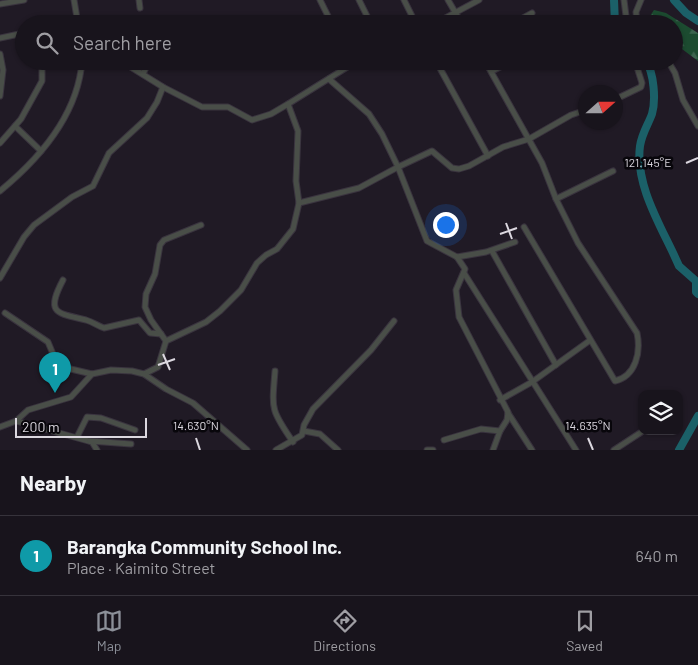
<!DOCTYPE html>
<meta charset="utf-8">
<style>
body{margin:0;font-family:Barlow,sans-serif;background:#211d25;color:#f1f3f6}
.controls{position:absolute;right:15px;bottom:15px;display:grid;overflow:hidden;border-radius:10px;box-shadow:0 1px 4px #0004}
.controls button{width:45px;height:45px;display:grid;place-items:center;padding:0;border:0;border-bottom:1px solid #36333b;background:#18141c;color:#f1f3f6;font:25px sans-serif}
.compass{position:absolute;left:578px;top:85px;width:45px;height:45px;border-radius:50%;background:#18141c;box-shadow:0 1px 4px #0004;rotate:69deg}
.scale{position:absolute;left:15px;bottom:12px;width:132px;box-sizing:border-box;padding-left:5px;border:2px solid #dbd7df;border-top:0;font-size:14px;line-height:18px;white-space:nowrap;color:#dbd7df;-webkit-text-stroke:4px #08060b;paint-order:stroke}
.you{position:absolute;left:445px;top:224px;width:18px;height:18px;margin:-12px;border:4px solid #fff;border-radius:50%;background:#1a73e8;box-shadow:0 0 0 8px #1a73e833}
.badge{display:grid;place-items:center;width:32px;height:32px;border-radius:50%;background:#8c9099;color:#fff;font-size:16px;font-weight:700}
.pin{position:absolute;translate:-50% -41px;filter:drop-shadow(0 1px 2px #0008)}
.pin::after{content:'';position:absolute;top:26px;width:18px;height:15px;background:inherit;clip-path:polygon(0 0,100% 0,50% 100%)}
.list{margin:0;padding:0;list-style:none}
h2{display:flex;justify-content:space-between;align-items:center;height:65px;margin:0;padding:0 20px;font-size:21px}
h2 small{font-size:16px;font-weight:400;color:#9f9ea3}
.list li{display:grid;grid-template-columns:32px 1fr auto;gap:15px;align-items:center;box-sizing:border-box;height:80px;padding:0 20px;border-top:1px solid #36333b}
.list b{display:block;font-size:19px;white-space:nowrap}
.list p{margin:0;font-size:16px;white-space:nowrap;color:#9f9ea3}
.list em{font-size:16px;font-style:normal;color:#9f9ea3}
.icon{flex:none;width:28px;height:28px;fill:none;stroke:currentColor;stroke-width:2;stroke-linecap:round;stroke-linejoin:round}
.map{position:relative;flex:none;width:698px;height:450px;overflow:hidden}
.search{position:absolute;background:#18141c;box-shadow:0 1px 4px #0004;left:15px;right:15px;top:15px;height:55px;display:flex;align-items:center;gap:12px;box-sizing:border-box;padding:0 18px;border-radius:28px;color:#9f9ea3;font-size:19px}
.sheet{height:145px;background:#18141c}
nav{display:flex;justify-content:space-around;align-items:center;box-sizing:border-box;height:70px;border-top:1px solid #36333b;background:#18141c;font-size:14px;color:#9f9ea3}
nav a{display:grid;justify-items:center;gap:2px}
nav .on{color:#8c9099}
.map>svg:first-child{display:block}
</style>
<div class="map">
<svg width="698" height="450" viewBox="0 0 698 450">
<defs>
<pattern id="forest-firs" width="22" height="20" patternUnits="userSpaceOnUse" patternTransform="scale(1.25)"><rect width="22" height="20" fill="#1c4b30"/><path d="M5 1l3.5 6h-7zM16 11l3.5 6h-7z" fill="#3c644e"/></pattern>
</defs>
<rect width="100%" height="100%" fill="#201a25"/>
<!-- forest -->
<path fill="url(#forest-firs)" d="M654,10l12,3 32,20v28l-24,-18v-19h-22l-2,-8z"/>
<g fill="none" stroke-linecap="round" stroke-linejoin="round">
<!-- river -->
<g stroke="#1b6068" stroke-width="8">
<path d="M614,0l1,24"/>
<path d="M674,0l12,13 12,8"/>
<path d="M646,61c8,12 10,39 6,53 -4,11 -10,19 -12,32 -5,37 19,77 34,109l5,11 17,15v11l2,2"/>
<path d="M679,450l19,-34"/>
</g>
<!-- minor casing -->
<g stroke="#3a343f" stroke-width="7">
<g id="minor">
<path d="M74,0l4,24"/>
<path d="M139,0l1,8"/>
<path d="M320,0l12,24"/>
<path d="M359,0l12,24"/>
<path d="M404,0l12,24"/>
<path d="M448,0l14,24"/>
<path d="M624,0l3,24"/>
<path d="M0,4l24,-4"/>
<path d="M434,24l45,-24"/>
<path d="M512,24l20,-11"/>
<path d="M637,24l-1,-12 5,-12"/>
<path d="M0,38l24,-5"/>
<path d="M0,54l3,16 -3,26"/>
<path d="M121,61l42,26 39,20h26l24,13 19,-6 17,-10"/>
<path d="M436,61l52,95"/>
<path d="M485,61l57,102 14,36 22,44 59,90c4,19 -1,43 -22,48l-91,-154"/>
<path d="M668,61l7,12 8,27 15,26"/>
<path d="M492,71l20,-10"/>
<path d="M143,74l6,-13"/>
<path d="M616,99l25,-12 1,-4 -7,-22"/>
<path d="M15,126l26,25"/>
<path d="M0,143l21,-24 21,-38v-20"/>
<path d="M0,191c39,-32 78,-77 82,-130"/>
<path d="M556,199l57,-28"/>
<path d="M299,203l60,-15 39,-21 -16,-33 -13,-20 -40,-35"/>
<path d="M492,251l64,114"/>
<path d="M457,257l29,-5 29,-10"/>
<path d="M464,273l112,177"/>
<path d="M0,278l24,-41 10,-12 38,-28 21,-11 16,-33 38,-35 10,-16 6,-15"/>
<path d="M63,280c-18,34 -6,33 23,40 7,2 12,6 18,8l35,-8 11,13 11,1"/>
<path d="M5,313l43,29 10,24 34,8"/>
<path d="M166,341l-15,-21 -6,-13 1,-13 9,-20 5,-29 4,-5 37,-15"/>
<path d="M275,371c-3,38 -5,38 18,71"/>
<path d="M144,374l14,-7 8,-26 40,-19 14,-11 21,-21 16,-27 9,-8 11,-6 16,-20 6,-26 -3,-22 2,-50 -10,-27 69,-43"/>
<path d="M500,400l32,-18 57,-41"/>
<path d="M508,413l24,37"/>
<path d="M16,421l76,21 5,8"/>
<path d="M0,427l16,-6 12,-11 43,-13 21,-23 19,-4 21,1 12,3 22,15 27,14 54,47"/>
<path d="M304,431l16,3 18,16"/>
<path d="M500,431l7,-11 1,-8 -49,-95 -3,-27 9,-21 -8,-12 -30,-16 -29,-74 34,-16 20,17 7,1 10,-3 34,-19 26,-8 42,-24 15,-5"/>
<path d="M77,437l10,-20 14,1 34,12"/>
<path d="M444,440l37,-11 19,2 -7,19"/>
<path d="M90,441l41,3"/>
<path d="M276,450l26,-15 2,-10 9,-16 58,-59 23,-29"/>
<path d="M427,450h6"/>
<path d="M614,450l29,-19"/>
</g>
</g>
<!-- minor -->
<use href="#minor" stroke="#494e48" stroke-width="5"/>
</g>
<!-- ticks -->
<path fill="none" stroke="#dbd7df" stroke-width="2" d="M686,163l12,-5M506,223l6,16M500,234l17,-6M163,354l7,16M158,365l17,-6M196,438l4,12M588,438l5,12"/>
<g font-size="12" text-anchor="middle" fill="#dbd7df" stroke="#08060b" stroke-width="5" stroke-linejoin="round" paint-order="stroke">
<text x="648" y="167">121.145°E</text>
<text x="196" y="430">14.630°N</text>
<text x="588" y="430">14.635°N</text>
</g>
</svg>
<div class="controls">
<button><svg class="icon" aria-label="layers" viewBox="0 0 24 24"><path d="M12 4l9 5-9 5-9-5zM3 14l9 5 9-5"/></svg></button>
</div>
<svg class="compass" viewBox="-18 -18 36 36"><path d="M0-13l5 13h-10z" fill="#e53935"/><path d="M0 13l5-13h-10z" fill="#9f9ea3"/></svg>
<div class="scale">200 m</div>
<div class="you"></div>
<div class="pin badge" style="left:55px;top:393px;background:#0f9aa8">1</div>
<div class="search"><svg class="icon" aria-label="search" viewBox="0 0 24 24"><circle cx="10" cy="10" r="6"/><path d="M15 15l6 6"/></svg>Search here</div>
</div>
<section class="sheet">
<h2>Nearby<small></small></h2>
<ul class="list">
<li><span class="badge" style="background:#0f9aa8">1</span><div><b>Barangka Community School Inc.</b><p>Place · Kaimito Street</p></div><em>640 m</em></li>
</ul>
</section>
<nav>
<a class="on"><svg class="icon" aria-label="map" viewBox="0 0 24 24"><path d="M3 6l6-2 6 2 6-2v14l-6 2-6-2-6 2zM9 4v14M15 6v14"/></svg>Map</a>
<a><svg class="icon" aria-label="directions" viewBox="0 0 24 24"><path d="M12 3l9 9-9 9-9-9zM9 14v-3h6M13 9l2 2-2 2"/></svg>Directions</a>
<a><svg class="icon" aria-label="saved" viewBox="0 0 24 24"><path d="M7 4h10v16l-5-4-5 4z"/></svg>Saved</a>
</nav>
